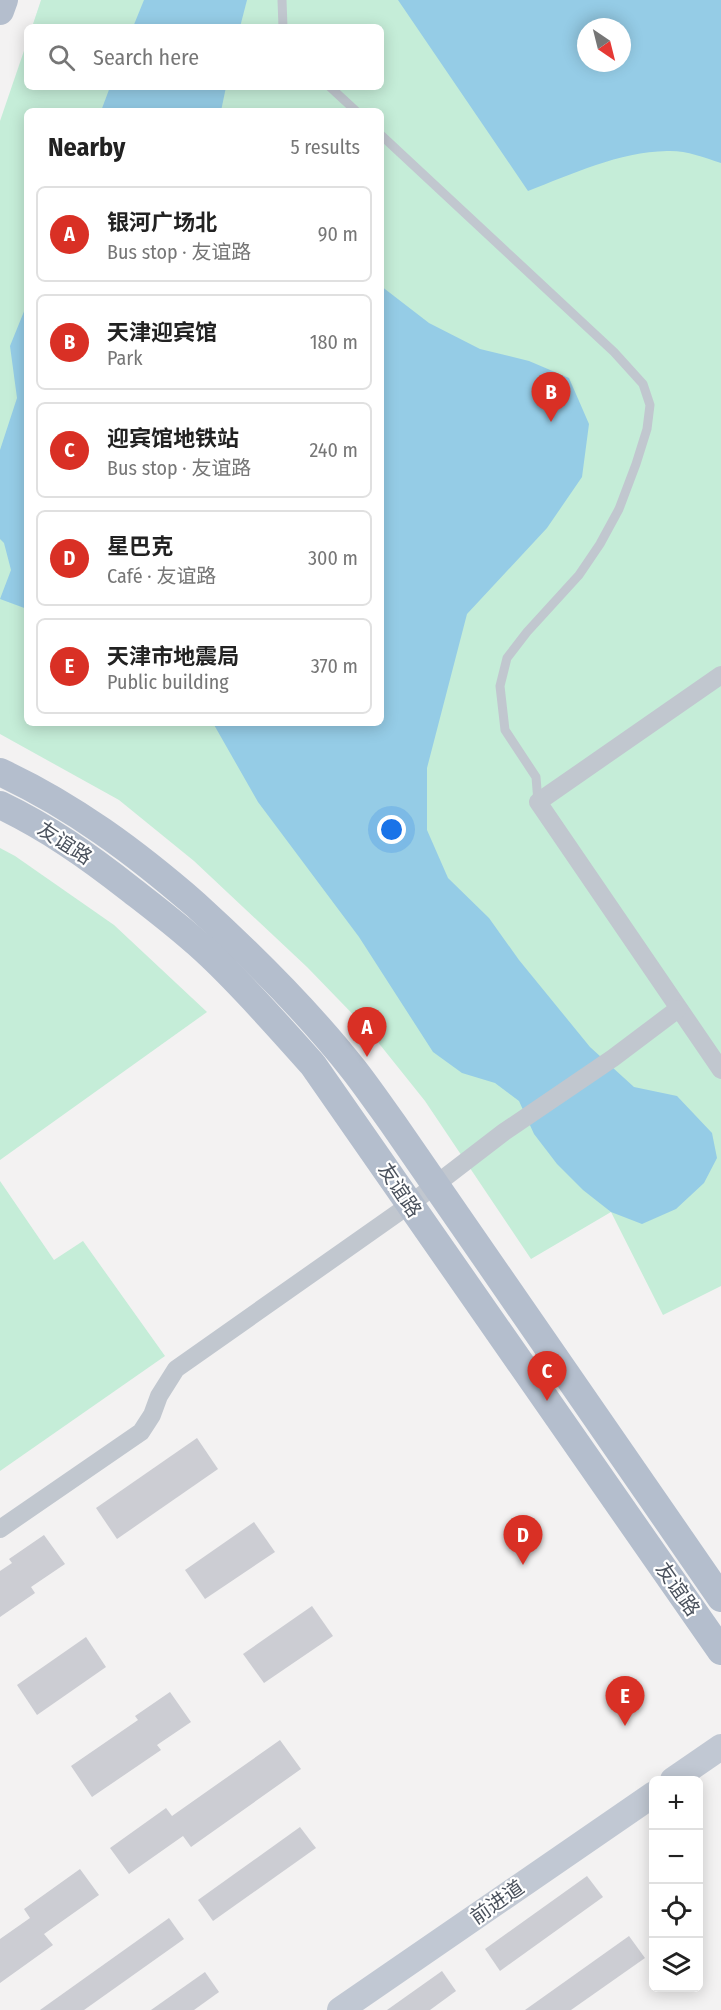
<!DOCTYPE html>
<meta charset="utf-8">
<style>
body{margin:0;font-family:"Fira Sans Condensed","Noto Sans SC",sans-serif;background:#f6f6f6;color:#222}
.controls{position:absolute;right:18px;bottom:18px;display:grid;overflow:hidden;border-radius:9px;box-shadow:0 3px 15px #0003}
.controls button{width:54px;height:54px;display:grid;place-items:center;padding:0;border:0;border-bottom:2px solid #e0e0e0;background:#fff;color:#222;font:30px sans-serif}
.compass{position:absolute;left:577px;top:18px;width:54px;height:54px;border-radius:50%;background:#fff;box-shadow:0 3px 15px #0003;rotate:145deg}
.you{position:absolute;left:392px;top:830px;width:21px;height:21px;margin:-15px;border:4px solid #fff;border-radius:50%;background:#1a73e8;box-shadow:0 0 0 9px #1a73e833}
.badge{display:grid;place-items:center;width:39px;height:39px;border-radius:50%;background:#d93025;color:#fff;font-size:20px;font-weight:700}
.pin{position:absolute;translate:-50% -50px;filter:drop-shadow(0 2px 3px #0008)}
.pin::after{content:'';position:absolute;top:32px;width:21px;height:18px;background:inherit;clip-path:polygon(0 0,100% 0,50% 100%)}
.list{margin:0;padding:0;list-style:none}
h2{display:flex;justify-content:space-between;align-items:center;height:78px;margin:0;padding:0 24px;font-size:26px}
h2 small{font-size:20px;font-weight:400;color:#767676}
.list li{display:grid;grid-template-columns:39px 1fr auto;gap:18px;align-items:center;box-sizing:border-box;height:96px;margin:0 12px 12px;padding:0 12px;border:2px solid #e0e0e0;border-radius:9px}
.list b{display:block;font-size:22px;white-space:nowrap}
.list p{margin:0;font-size:20px;white-space:nowrap;color:#767676}
.list em{font-size:20px;font-style:normal;color:#767676}
.icon{flex:none;width:33px;height:33px;fill:none;stroke:currentColor;stroke-width:2;stroke-linecap:round;stroke-linejoin:round}
.map{position:relative;flex:none;width:721px;height:2010px;overflow:hidden}
.search{position:absolute;background:#fff;box-shadow:0 3px 15px #0003;left:24px;top:24px;width:360px;height:66px;display:flex;align-items:center;gap:15px;box-sizing:border-box;padding:0 21px;border-radius:9px;color:#767676;font-size:22px}
.panel{position:absolute;background:#fff;box-shadow:0 3px 15px #0003;left:24px;top:108px;width:360px;height:618px;border-radius:9px}
.map>svg:first-child{display:block}
</style>
<div class="map">
<svg width="721" height="2010" viewBox="0 0 721 2010">
<rect width="100%" height="100%" fill="#f3f2f2"/>
<!-- green -->
<g fill="#c5edd8" fill-rule="evenodd">
<path d="M41,0h680v1286l-58,29 -52,-103 -80,47 -106,-158 -56,-70 -62,-64 -113,-106 -75,-61 -119,-66v-613l27,-79v45h354v-60h-349zM586,27h36v36h-36zM27,111h354v612h-354z"/>
<path d="M0,848l15,8 99,69 93,87 -207,148z"/>
<path d="M0,1181l54,79 29,-19 82,115 -165,115z"/>
</g>
<!-- water -->
<g fill="#95cce6" fill-rule="evenodd">
<path d="M144,0h103l-7,27h-107z"/>
<path d="M398,0h323v163c-18,-6 -36,-13 -54,-12 -48,1 -95,23 -139,40zM586,27h36v36h-36z"/>
<path d="M110,87h116l-5,24h-120z"/>
<path d="M381,286l48,37 51,26 49,12 40,17 20,46 -7,53 -35,51 -80,86 -40,154v62l21,48 41,40 30,42 71,87 44,40 43,9 35,37 5,25 -13,25 -28,26 -34,15 -31,-12 -28,-22 -26,-26 -23,-30 -15,-33 -24,-18 -33,-10 -29,-21 -74,-115 -101,-135 -45,-79h168z"/>
<path d="M27,304v305l-27,-10 11,-29 -7,-27 -4,-4v-89l17,-52 -7,-52z"/>
</g>
<!-- building -->
<g fill="#cccdd3">
<path d="M197,1438l21,31 -101,70 -21,-31z"/>
<path d="M254,1522l21,30 -70,47 -20,-29z"/>
<path d="M44,1535l21,29 -34,23 4,6 -35,24v-46l12,-8 -3,-4z"/>
<path d="M312,1606l21,30 -69,47 -21,-29z"/>
<path d="M86,1637l20,30 -69,48 -20,-30z"/>
<path d="M170,1692l21,30 -34,23 4,5 -69,47 -21,-31 67,-46 -3,-4z"/>
<path d="M280,1740l21,29 -110,78 -8,-11 -54,38 -19,-26 56,-40 6,8z"/>
<path d="M300,1827l16,21 -103,73 -15,-21z"/>
<path d="M80,1869l19,26 -55,39 9,11 -53,38v-44l30,-21 -6,-9z"/>
<path d="M587,1876l16,21 -103,74 -15,-22z"/>
<path d="M169,1918l15,21 -100,71h-44z"/>
<path d="M629,1936l16,22 -74,52h-46z"/>
<path d="M442,1971l14,20 -26,19h-43z"/>
<path d="M205,1972l14,20 -25,18h-43z"/>
</g>
<g fill="none" stroke-linecap="round" stroke-linejoin="round">
<!-- lane -->
<g stroke="#c1c7cf" stroke-width="9">
<path d="M282,0l1,27"/>
<path d="M330,87l26,24"/>
<path d="M381,135l233,217 29,32 7,21 -3,24 -11,35 -17,45 -19,35 -21,31 -52,57 -20,26 -7,28 5,44 31,47 2,25"/>
</g>
<!-- street -->
<g stroke="#c1c7cf" stroke-width="18">
<path d="M721,675l-183,127 183,268"/>
<path d="M0,1529l141,-97 11,-17 7,-19 17,-27 233,-164 95,-73 109,-74 65,-49"/>
</g>
<!-- secondary -->
<g stroke="#c1c8d3" stroke-width="26">
<path d="M673,1780l48,-33"/>
<path d="M340,2010l314,-216"/>
</g>
<!-- primary -->
<g stroke="#b4becd" stroke-width="28">
<path d="M0,11l4,-11"/>
<path d="M0,772c73,34 135,80 196,133 56,51 111,105 158,165 14,18 27,37 40,55l327,473"/>
<path d="M0,805c48,23 88,51 130,84 27,21 55,42 80,66 37,35 70,73 103,110l408,586"/>
</g>
</g>
<g text-anchor="middle" stroke-width="4.5" stroke-linejoin="round" paint-order="stroke">
<!-- street labels -->
<g font-size="20" fill="#4b525d" stroke="#fff">
<text transform="translate(65 843) rotate(33)" y="7">友谊路</text>
<text transform="translate(400 1190) rotate(56)" y="7">友谊路</text>
<text transform="translate(678 1589) rotate(55)" y="7">友谊路</text>
<text transform="translate(497 1902) rotate(-35)" y="7">前进道</text>
</g>
</g>
</svg>
<div class="controls">
<button>+</button>
<button>−</button>
<button><svg class="icon" aria-label="locate" viewBox="0 0 24 24"><circle cx="12" cy="12" r="6"/><path d="M12 2v4M12 18v4M2 12h4M18 12h4"/></svg></button>
<button><svg class="icon" aria-label="layers" viewBox="0 0 24 24"><path d="M12 4l9 5-9 5-9-5zM3 14l9 5 9-5"/></svg></button>
</div>
<svg class="compass" viewBox="-18 -18 36 36"><path d="M0-13l5 13h-10z" fill="#e53935"/><path d="M0 13l5-13h-10z" fill="#767676"/></svg>
<div class="you"></div>
<div class="pin badge" style="left:367px;top:1057px">A</div>
<div class="pin badge" style="left:551px;top:422px">B</div>
<div class="pin badge" style="left:547px;top:1401px">C</div>
<div class="pin badge" style="left:523px;top:1565px">D</div>
<div class="pin badge" style="left:625px;top:1726px">E</div>
<div class="search"><svg class="icon" aria-label="search" viewBox="0 0 24 24"><circle cx="10" cy="10" r="6"/><path d="M15 15l6 6"/></svg>Search here</div>
<section class="panel">
<h2>Nearby<small>5 results</small></h2>
<ul class="list">
<li><span class="badge">A</span><div><b>银河广场北</b><p>Bus stop · 友谊路</p></div><em>90 m</em></li>
<li><span class="badge">B</span><div><b>天津迎宾馆</b><p>Park</p></div><em>180 m</em></li>
<li><span class="badge">C</span><div><b>迎宾馆地铁站</b><p>Bus stop · 友谊路</p></div><em>240 m</em></li>
<li><span class="badge">D</span><div><b>星巴克</b><p>Café · 友谊路</p></div><em>300 m</em></li>
<li><span class="badge">E</span><div><b>天津市地震局</b><p>Public building</p></div><em>370 m</em></li>
</ul>
</section>
</div>
